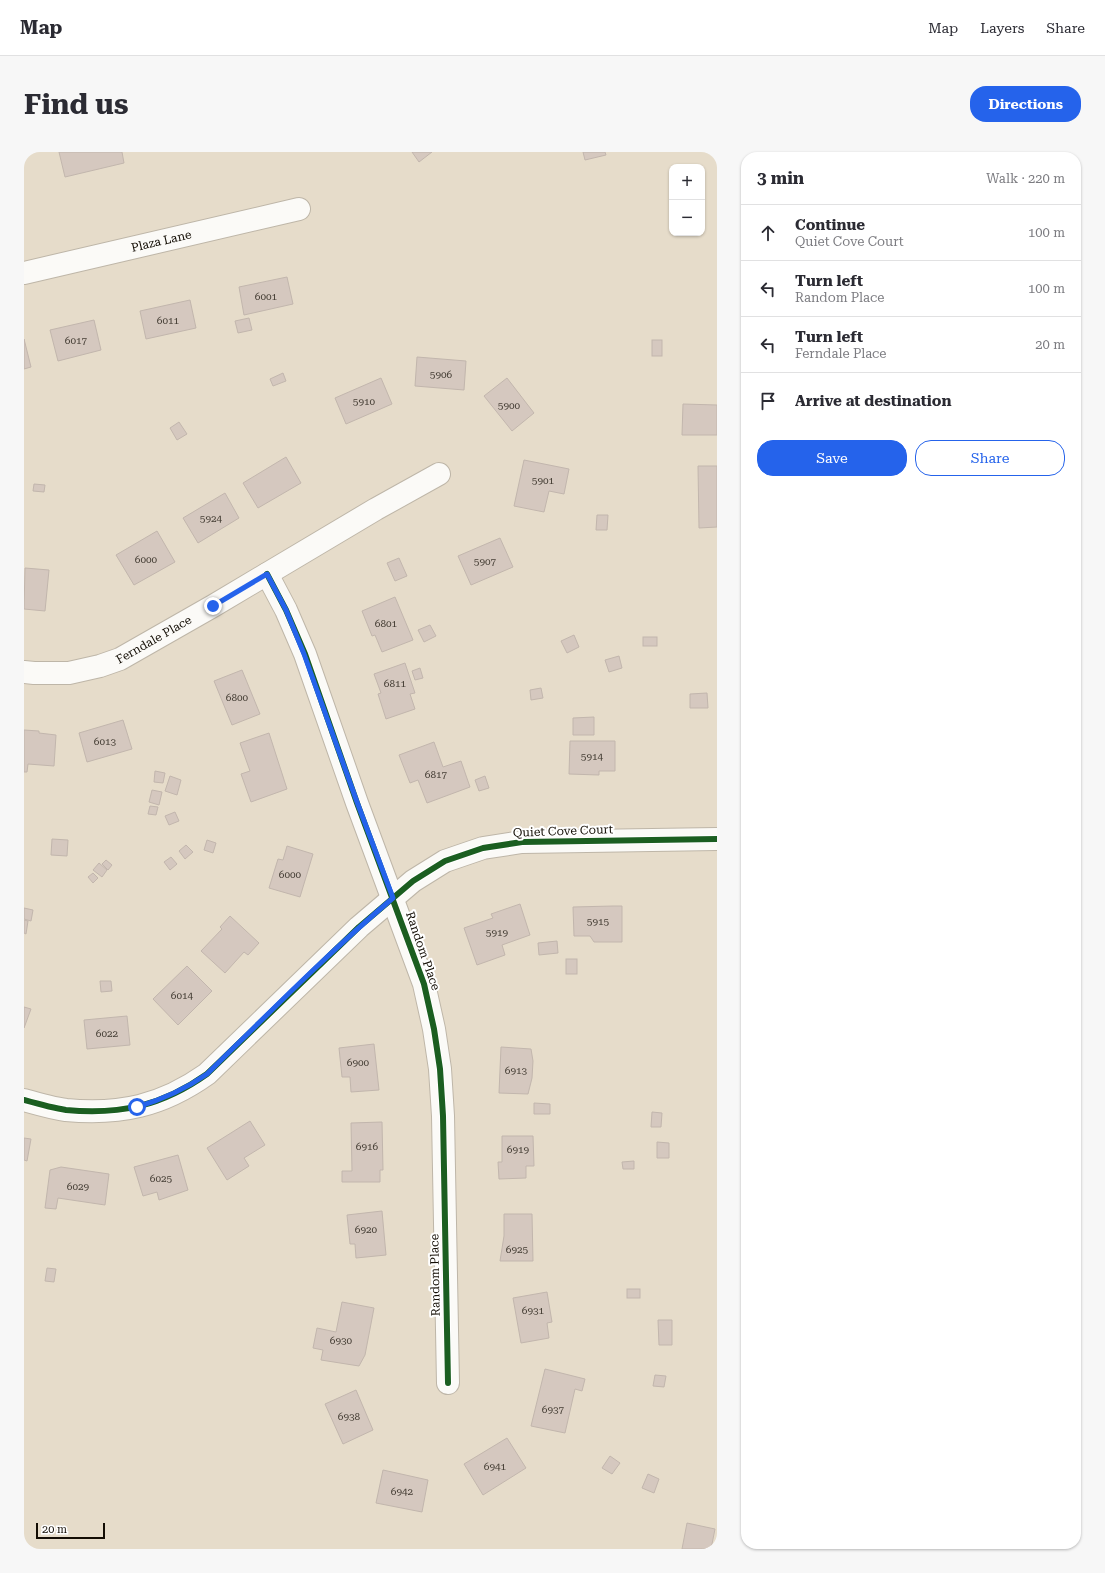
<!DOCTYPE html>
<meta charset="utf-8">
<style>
body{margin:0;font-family:"Roboto Serif",serif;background:#f7f7f7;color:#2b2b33}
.controls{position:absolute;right:12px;top:12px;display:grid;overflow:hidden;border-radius:8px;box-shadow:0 1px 3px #0004}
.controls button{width:36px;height:36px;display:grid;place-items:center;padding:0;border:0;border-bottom:1px solid #e1e1e2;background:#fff;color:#2b2b33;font:20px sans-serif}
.scale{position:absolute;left:12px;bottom:10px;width:69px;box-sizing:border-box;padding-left:4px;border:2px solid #130d04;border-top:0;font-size:11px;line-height:14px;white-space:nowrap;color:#130d04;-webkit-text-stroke:3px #fff;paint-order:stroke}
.stop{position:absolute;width:12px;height:12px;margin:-9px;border:3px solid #2563eb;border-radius:50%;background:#fff}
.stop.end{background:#2563eb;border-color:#fff;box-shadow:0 1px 4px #0008}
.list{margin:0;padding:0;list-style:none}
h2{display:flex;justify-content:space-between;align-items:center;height:52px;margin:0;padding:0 16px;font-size:17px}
h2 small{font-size:13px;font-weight:400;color:#7c7c81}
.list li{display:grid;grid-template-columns:26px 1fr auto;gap:12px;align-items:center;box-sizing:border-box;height:56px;padding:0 16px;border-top:1px solid #e1e1e2}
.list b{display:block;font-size:15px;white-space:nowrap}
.list p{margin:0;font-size:13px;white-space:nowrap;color:#7c7c81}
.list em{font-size:13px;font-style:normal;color:#7c7c81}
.actions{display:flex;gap:8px;padding:12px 16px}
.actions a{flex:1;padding:9px 0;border:1px solid #2563eb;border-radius:16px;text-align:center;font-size:14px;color:#2563eb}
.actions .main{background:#2563eb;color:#fff}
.icon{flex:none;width:22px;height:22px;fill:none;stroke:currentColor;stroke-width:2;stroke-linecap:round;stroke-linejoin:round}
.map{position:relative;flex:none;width:693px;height:1397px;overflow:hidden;border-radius:16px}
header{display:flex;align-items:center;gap:24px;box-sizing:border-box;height:56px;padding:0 20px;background:#fff;border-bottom:1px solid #e1e1e2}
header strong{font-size:19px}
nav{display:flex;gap:22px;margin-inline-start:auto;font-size:14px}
.intro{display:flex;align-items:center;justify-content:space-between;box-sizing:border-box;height:96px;padding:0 24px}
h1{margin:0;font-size:28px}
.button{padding:10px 18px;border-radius:16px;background:#2563eb;color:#fff;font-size:14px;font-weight:700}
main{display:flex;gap:24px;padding:0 24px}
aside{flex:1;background:#fff;border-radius:16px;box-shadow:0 1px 3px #0004}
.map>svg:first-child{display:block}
</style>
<header>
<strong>Map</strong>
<nav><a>Map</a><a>Layers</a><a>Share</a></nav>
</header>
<div class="intro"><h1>Find us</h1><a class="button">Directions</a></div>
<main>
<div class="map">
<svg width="693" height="1397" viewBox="0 0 693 1397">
<rect width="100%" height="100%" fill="#e6dcca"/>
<!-- building -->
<g fill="#d5c8bf" stroke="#c2b6ad">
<path d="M35,0h63l2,11 -59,14z"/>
<path d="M388,0h20l-13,10z"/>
<path d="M559,0h22l1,3 -21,5z"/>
<path d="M263,125l6,27 -49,11 -5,-28z"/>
<path d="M166,148l6,28 -50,11 -6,-28z"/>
<path d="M225,166l3,12 -14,3 -3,-12z"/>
<path d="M70,168l7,30 -43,11 -8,-31z"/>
<path d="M0,187l7,28 -7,2z"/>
<rect x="628" y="188" width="10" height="16"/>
<path d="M393,205l49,4 -2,29 -49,-4z"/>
<path d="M259,221l3,8 -13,5 -3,-7z"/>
<path d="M357,226l11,26 -46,20 -11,-26z"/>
<path d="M483,226l27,35 -22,18 -28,-35z"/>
<path d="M659,252l34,1v30h-35z"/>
<path d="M155,270l8,12 -10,6 -7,-12z"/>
<path d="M262,305l15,26 -43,25 -15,-25z"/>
<path d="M500,308l45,9 -5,25 -15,-3 -5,21 -30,-6z"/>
<path d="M674,314h19v61l-18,1z"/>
<path d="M10,332l11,1 -1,7 -11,-1z"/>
<path d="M201,341l14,25 -41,25 -15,-25z"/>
<path d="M573,363h11l-1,15h-11z"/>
<path d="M133,379l18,31 -41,23 -18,-30z"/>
<path d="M476,386l13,29 -42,18 -13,-29z"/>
<path d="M375,406l8,18 -12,5 -8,-18z"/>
<path d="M1,416l24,2 -4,41 -21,-2z"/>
<path d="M371,445l18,43 -31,12 -7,-17 -3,1 -10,-25z"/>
<path d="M406,473l6,11 -12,6 -6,-12z"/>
<path d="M550,483l5,12 -12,6 -6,-12z"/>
<rect x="619" y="485" width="14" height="9"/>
<path d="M595,504l3,12 -13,4 -4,-12z"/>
<path d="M381,511l10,30 -5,1 5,15 -29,10 -8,-25 3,-1 -7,-19z"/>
<path d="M396,516l3,10 -8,2 -3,-9z"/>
<path d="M218,518l18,44 -28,11 -18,-44z"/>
<path d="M517,536l2,10 -12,2 -1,-10z"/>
<path d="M683,541l1,15h-18v-14z"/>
<path d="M570,565v18h-21v-17z"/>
<path d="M99,568l9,29 -45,13 -8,-29z"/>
<path d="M0,578l15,1v2l17,2 -2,31 -26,-2 -1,8h-3z"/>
<path d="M245,581l18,56 -36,13 -10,-28 9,-3 -10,-28z"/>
<path d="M546,589h45v30h-16v4l-30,-1z"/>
<path d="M410,590l9,25 18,-6 9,26 -43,16 -9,-23 -8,3 -11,-28z"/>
<path d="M131,619l10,2 -2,10 -9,-1z"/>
<path d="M146,624l11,4 -4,15 -12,-4z"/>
<path d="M461,624l4,12 -10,3 -4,-11z"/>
<path d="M128,638l10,2 -3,13 -10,-3z"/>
<path d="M126,654l8,1 -2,8 -8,-1z"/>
<path d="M151,660l4,9 -10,4 -4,-9z"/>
<path d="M28,687l16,1 -1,16 -16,-1z"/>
<path d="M183,688l9,3 -3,10 -9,-3z"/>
<path d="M162,693l7,7 -8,7 -6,-8z"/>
<path d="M263,694l26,8 -13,43 -31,-9 9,-29 5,1z"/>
<path d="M147,705l6,7 -7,6 -6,-8z"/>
<path d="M82,708l6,5 -4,5 -6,-6z"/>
<path d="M75,711l8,7 -5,7 -9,-7z"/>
<path d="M69,721l5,5 -5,5 -5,-6z"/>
<path d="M496,752l10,31 -28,10 3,10 -28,10 -13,-37 29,-10 -2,-4z"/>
<path d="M589,754h9v36h-28l-4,-6h-16l-1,-29z"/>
<path d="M0,756l9,2 -2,11 -7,-2z"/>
<path d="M206,764l29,27 -11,12 -4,-3 -19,21 -24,-22 21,-22 -2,-2z"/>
<path d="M0,768l4,1 -2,13 -2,-1z"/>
<path d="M533,789l1,12 -19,2 -1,-12z"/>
<rect x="542" y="807" width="11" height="15"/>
<path d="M163,814l25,25 -34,34 -25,-26z"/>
<path d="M76,829h11l1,10 -11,1z"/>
<path d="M0,855l7,2 -7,19z"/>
<path d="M103,864l3,29 -43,4 -3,-29z"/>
<path d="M350,892l5,46 -28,2 -1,-15h-8l-3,-29z"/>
<path d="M477,895l30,2 2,12 -1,17 -4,16 -29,-1z"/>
<path d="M510,951l16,1v10h-16z"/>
<path d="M628,960l10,1 -1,14h-10z"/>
<path d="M226,969l15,24 -21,13 5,8 -22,14 -20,-32z"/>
<path d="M358,970l1,48h-3v12h-38v-11h10l-1,-48z"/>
<path d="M478,984h31l1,30h-8v12l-27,1 -1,-17h4z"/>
<path d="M0,986l7,1 -4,22 -3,-1z"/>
<path d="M633,990l12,1v15h-12z"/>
<path d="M154,1003l10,35 -29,10 -2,-8 -14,4 -9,-29z"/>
<path d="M610,1009v8h-11l-1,-7z"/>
<path d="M37,1015l48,7 -4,31 -47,-7 -2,11 -11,-1 5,-38z"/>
<path d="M358,1059l4,44 -30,3 -1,-14h-5l-3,-29z"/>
<path d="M480,1062h28l1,47h-33l4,-25z"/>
<path d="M23,1116l9,1 -2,13 -9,-1z"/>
<rect x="603" y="1137" width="13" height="9"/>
<path d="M523,1140l5,30 -5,1 2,15 -28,5 -8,-45z"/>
<path d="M318,1150l32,6 -9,47 -6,11 -38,-6 2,-10 -10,-2 4,-20 19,4z"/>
<path d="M634,1168h14v25h-13z"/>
<path d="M521,1217l40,10 -3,12 -7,-2 -10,44 -34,-7z"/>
<path d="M631,1223l11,1 -2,11 -11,-1z"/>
<path d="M332,1238l17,40 -30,14 -18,-40z"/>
<path d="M483,1286l19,30 -43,27 -19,-31z"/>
<path d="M586,1304l10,7 -8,11 -10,-6z"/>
<path d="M359,1318l45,10 -6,32 -46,-9z"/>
<path d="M624,1322l11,5 -5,14 -12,-5z"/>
<path d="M663,1371l28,6 -4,20h-29z"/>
</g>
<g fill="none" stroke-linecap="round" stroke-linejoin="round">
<!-- minor casing -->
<g stroke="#beb6a8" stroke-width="24">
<g id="minor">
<path id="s1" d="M0,121l275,-64"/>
<path d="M243,422l19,36 19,44 52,149 67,181 10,45 6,40 3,47 5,267"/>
<path id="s2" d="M0,520l10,1h35l31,-7 20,-7 93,-53 163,-97 63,-35"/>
<path d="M0,948c14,4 28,8 42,10 54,5 96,-4 141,-36l152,-147 54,-46 32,-20 38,-13 39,-6 195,-3"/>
</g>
</g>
<!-- minor -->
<use href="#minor" stroke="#fbfaf7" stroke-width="22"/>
<!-- cycleway casing -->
<g stroke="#fff" stroke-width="8">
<g id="cycleway">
<path d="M243,422l19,36 19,44 52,149 67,181 10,45 6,40 3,47 5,267"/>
<path d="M0,948c14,4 28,8 42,10 54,5 96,-4 141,-36l152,-147 54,-46 32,-20 38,-13 39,-6 195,-3"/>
</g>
</g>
<!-- cycleway -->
<use href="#cycleway" stroke="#1b5e20" stroke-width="6"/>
</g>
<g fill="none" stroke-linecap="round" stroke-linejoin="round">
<!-- route -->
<path stroke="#2563eb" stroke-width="5" d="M113,955c27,-8 47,-17 70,-33 61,-60 121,-121 186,-176l-36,-96 -53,-148 -18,-44 -19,-36 -54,32"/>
</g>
<g text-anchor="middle" stroke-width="4" stroke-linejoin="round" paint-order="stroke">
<!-- number labels -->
<g font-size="10" fill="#443d34">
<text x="242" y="148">6001</text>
<text x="144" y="172">6011</text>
<text x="52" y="192">6017</text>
<text x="417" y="226">5906</text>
<text x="340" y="253">5910</text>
<text x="485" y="257">5900</text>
<text x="519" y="332">5901</text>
<text x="187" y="370">5924</text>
<text x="122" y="411">6000</text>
<text x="461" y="413">5907</text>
<text x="362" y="475">6801</text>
<text x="371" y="535">6811</text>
<text x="213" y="549">6800</text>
<text x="81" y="593">6013</text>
<text x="568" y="608">5914</text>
<text x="412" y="626">6817</text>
<text x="266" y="726">6000</text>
<text x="574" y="773">5915</text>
<text x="473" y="784">5919</text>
<text x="158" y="847">6014</text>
<text x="83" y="885">6022</text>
<text x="334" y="914">6900</text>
<text x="492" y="922">6913</text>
<text x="343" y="998">6916</text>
<text x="494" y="1001">6919</text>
<text x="137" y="1030">6025</text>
<text x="54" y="1038">6029</text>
<text x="342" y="1081">6920</text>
<text x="493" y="1101">6925</text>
<text x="509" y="1162">6931</text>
<text x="317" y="1192">6930</text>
<text x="529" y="1261">6937</text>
<text x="325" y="1268">6938</text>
<text x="471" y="1318">6941</text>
<text x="378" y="1343">6942</text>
</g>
<!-- street labels -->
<g font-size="12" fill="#130d04" stroke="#fff">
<text dy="4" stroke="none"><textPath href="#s1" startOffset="141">Plaza Lane</textPath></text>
<text dy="4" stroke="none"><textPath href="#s2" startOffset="137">Ferndale Place</textPath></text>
<text transform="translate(539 679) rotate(-2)" y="4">Quiet Cove Court</text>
<text transform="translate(399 799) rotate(71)" y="4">Random Place</text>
<text transform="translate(411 1123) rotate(-91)" y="4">Random Place</text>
</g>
</g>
</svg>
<div class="controls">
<button>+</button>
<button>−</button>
</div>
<div class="scale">20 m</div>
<div class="stop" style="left:113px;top:955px"></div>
<div class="stop end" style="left:189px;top:454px"></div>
</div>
<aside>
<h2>3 min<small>Walk · 220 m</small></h2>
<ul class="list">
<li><svg class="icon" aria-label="ahead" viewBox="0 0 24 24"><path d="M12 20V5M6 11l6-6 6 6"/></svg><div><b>Continue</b><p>Quiet Cove Court</p></div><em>100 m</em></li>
<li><svg class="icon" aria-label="left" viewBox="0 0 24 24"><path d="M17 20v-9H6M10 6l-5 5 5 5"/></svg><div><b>Turn left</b><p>Random Place</p></div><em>100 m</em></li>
<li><svg class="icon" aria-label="left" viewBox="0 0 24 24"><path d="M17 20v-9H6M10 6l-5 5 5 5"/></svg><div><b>Turn left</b><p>Ferndale Place</p></div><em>20 m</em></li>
<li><svg class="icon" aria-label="arrive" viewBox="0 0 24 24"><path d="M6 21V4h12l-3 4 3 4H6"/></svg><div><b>Arrive at destination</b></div></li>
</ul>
<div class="actions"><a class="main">Save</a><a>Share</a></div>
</aside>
</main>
